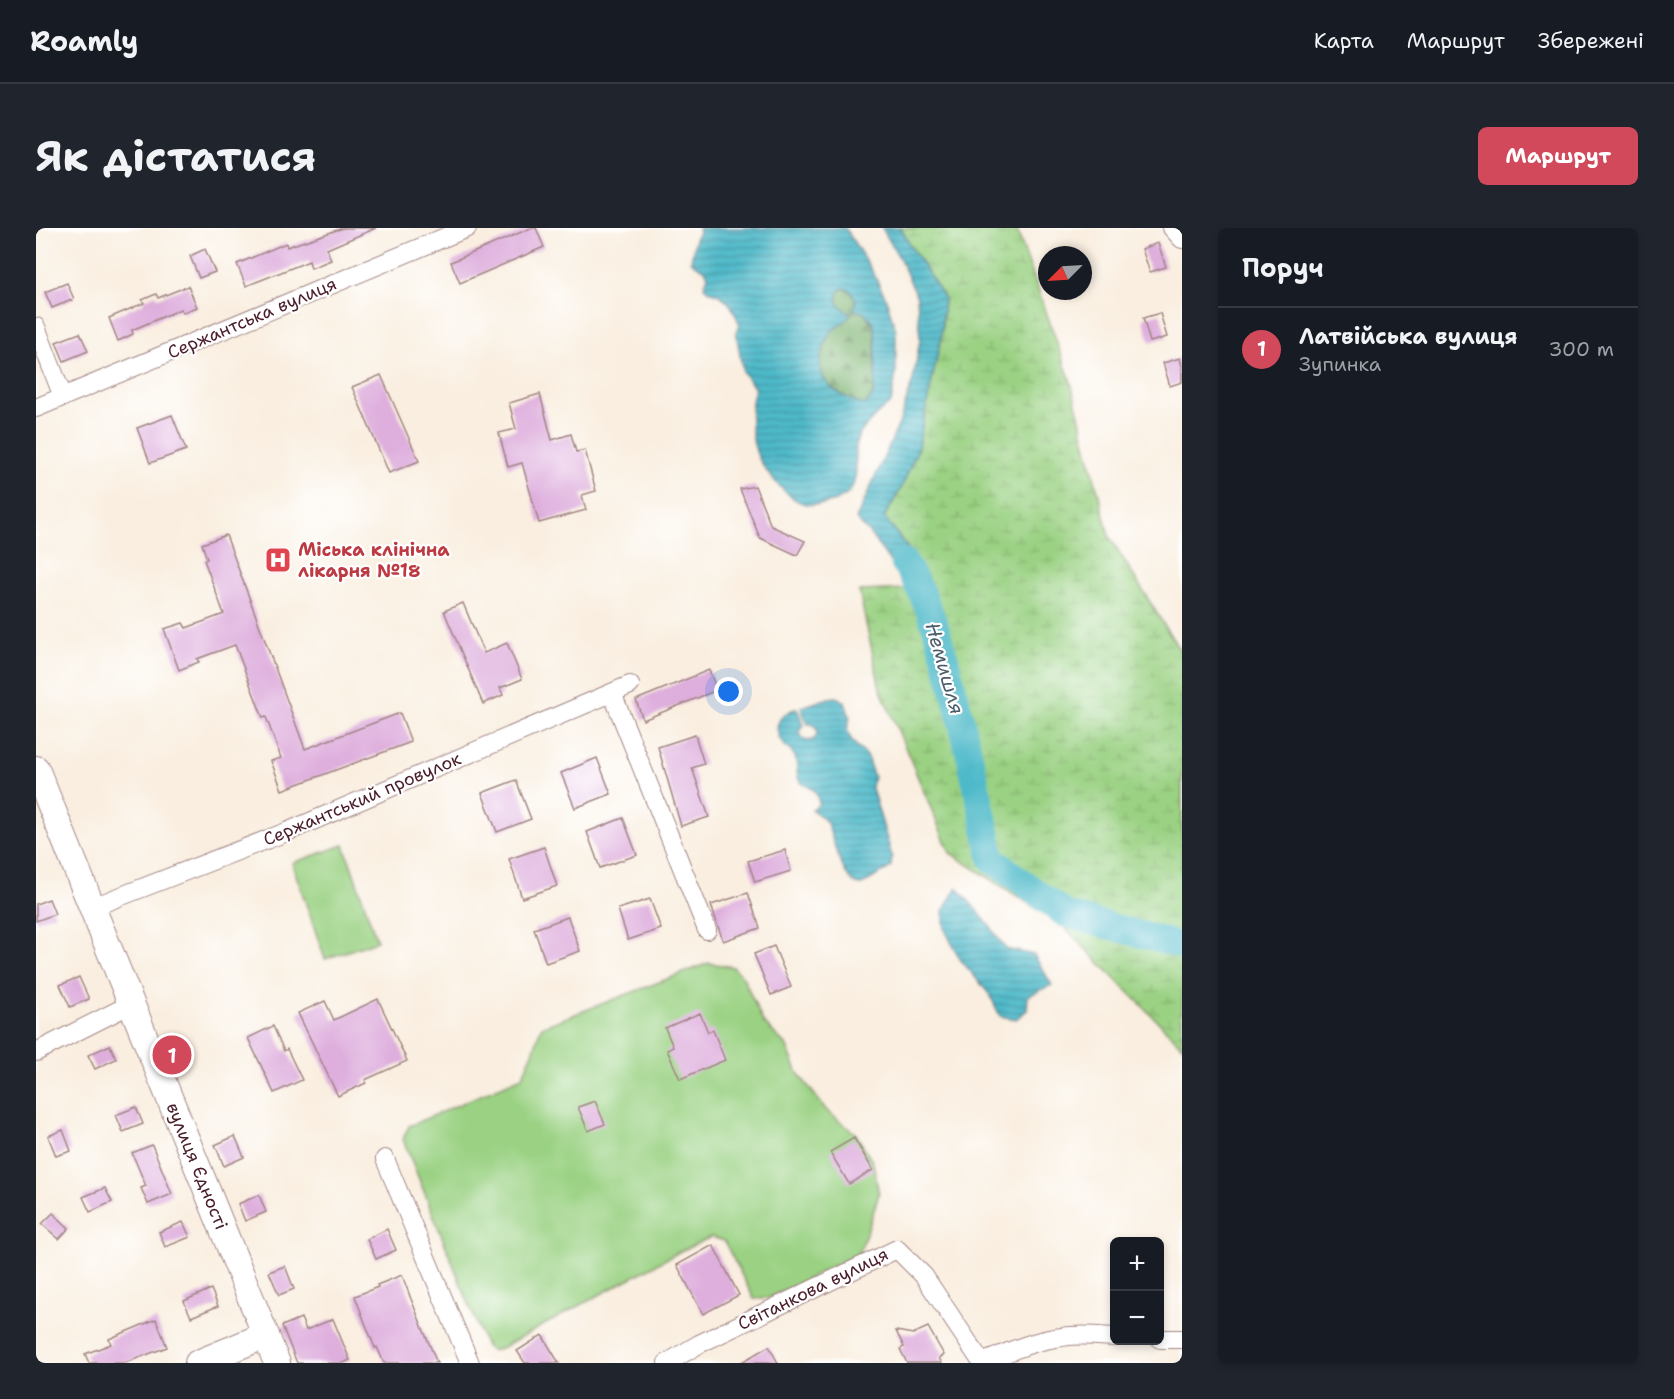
<!DOCTYPE html>
<html lang="uk">
<meta charset="utf-8">
<style>
body{margin:0;font-family:"Shantell Sans",sans-serif;background:#20242c;color:#f1f3f6}
.controls{position:absolute;right:18px;bottom:18px;display:grid;overflow:hidden;border-radius:9px;box-shadow:0 3px 9px #0003}
.controls button{width:54px;height:54px;display:grid;place-items:center;padding:0;border:0;border-bottom:2px solid #363941;background:#171b24;color:#f1f3f6;font:30px sans-serif}
.compass{position:absolute;left:1002px;top:18px;width:54px;height:54px;border-radius:50%;background:#171b24;box-shadow:0 3px 9px #0003;rotate:246deg}
.you{position:absolute;left:693px;top:464px;width:21px;height:21px;margin:-15px;border:4px solid #fff;border-radius:50%;background:#1a73e8;box-shadow:0 0 0 9px #1a73e833}
.badge{display:grid;place-items:center;width:39px;height:39px;border-radius:50%;background:#d1495b;color:#fff;font-size:20px;font-weight:700}
.pin{position:absolute;translate:-50% -50%;border:3px solid #fff;box-shadow:0 2px 6px #0006}
.list{margin:0;padding:0;list-style:none}
h2{display:flex;justify-content:space-between;align-items:center;height:78px;margin:0;padding:0 24px;font-size:26px}
h2 small{font-size:20px;font-weight:400;color:#9ea1a6}
.list li{display:grid;grid-template-columns:39px 1fr auto;gap:18px;align-items:center;box-sizing:border-box;height:84px;padding:0 24px;border-top:2px solid #363941}
.list b{display:block;font-size:22px;white-space:nowrap}
.list p{margin:0;font-size:20px;white-space:nowrap;color:#9ea1a6}
.list em{font-size:20px;font-style:normal;color:#9ea1a6}
.map{position:relative;flex:none;width:1146px;height:1135px;overflow:hidden;border-radius:9px}
header{display:flex;align-items:center;gap:36px;box-sizing:border-box;height:84px;padding:0 30px;background:#171b24;border-bottom:2px solid #363941}
header strong{font-size:28px}
nav{display:flex;gap:33px;margin-inline-start:auto;font-size:21px}
.intro{display:flex;align-items:center;justify-content:space-between;box-sizing:border-box;height:144px;padding:0 36px}
h1{margin:0;font-size:42px}
.button{padding:15px 27px;border-radius:9px;background:#d1495b;color:#fff;font-size:21px;font-weight:700}
main{display:flex;gap:36px;padding:0 36px}
aside{flex:1;background:#171b24;border-radius:9px;box-shadow:0 3px 9px #0003}
.map>svg:first-child{display:block}
</style>
<header>
<strong>Roamly</strong>
<nav><a>Карта</a><a>Маршрут</a><a>Збережені</a></nav>
</header>
<div class="intro"><h1>Як дістатися</h1><a class="button">Маршрут</a></div>
<main>
<div class="map">
<svg width="1146" height="1135" viewBox="0 0 1146 1135">
<defs>
<pattern id="forest-firs" width="22" height="20" patternUnits="userSpaceOnUse" patternTransform="scale(1.5)"><rect width="22" height="20" fill="#7bb370"/><path d="M5 1l3.5 6h-7zM16 11l3.5 6h-7z" fill="#67915c"/></pattern>
<pattern id="wetland-marsh" width="20" height="14" patternUnits="userSpaceOnUse" patternTransform="scale(1.5)"><rect width="20" height="14" fill="#9ad182"/><path d="M1 5h8M5 5V1M11 12h8M15 12V8" fill="none" stroke="#86b370"/></pattern>
<pattern id="water-rules" width="6" height="5" patternUnits="userSpaceOnUse" patternTransform="scale(1.5)"><rect width="6" height="5" fill="#4eb9c9"/><path d="M0 2.5h6" fill="none" stroke="#4396a3"/></pattern>
</defs>
<rect width="100%" height="100%" fill="#fff"/>
<filter id="ink" filterUnits="userSpaceOnUse"><feTurbulence type="fractalNoise" baseFrequency=".0167" numOctaves="2"/><feDisplacementMap in="SourceGraphic" scale="12" xChannelSelector="R" yChannelSelector="G"/><feConvolveMatrix kernelMatrix="1 2 1 2 8 2 1 2 1" color-interpolation-filters="sRGB"/></filter>
<filter id="wash" filterUnits="userSpaceOnUse"><feTurbulence type="fractalNoise" baseFrequency=".008" numOctaves="4" result="noise"/><feDisplacementMap in="SourceGraphic" scale="24" xChannelSelector="R" yChannelSelector="G"/><feGaussianBlur stdDeviation="1.35" result="paint"/><feColorMatrix in="noise" values="0 0 0 0 0 0 0 0 0 0 0 0 0 0 0 0 0 1.4 0 .05"/><feComposite in="paint" operator="in"/></filter>
<g filter="url(#wash)">
<rect width="100%" height="100%" fill="#f9eedf"/>
<!-- green -->
<g fill="#9ad182" stroke="#727856" stroke-width="1.5">
<path d="M308,617l33,96 -52,18 -33,-96z"/>
<path d="M673,735l24,4 10,10 20,45 23,23 12,28 29,38 29,23 17,29 6,31 -11,35 -9,24 -90,45 -15,1 -30,-58 -13,-4 -34,16 -174,94 -10,4 -7,-4 -83,-208 6,-13 113,-49 12,-27 7,-23z"/>
</g>
<!-- forest -->
<path fill="url(#forest-firs)" stroke="#62694e" stroke-width="1.5" d="M805,60c14,1 13,14 21,23 5,7 11,10 13,19 1,6 0,13 0,19 -1,15 5,48 -12,57 -23,-11 -52,-24 -41,-54 3,-8 5,-16 10,-22 5,-6 12,-11 18,-16 -11,-8 -18,-13 -9,-26z"/>
<!-- wetland -->
<path fill="url(#wetland-marsh)" stroke="#727856" stroke-width="1.5" d="M865,0h114l3,5 52,146 39,157 73,118v392l-120,-121 -112,-72 -70,-165 -21,-97 51,-2 18,7 -2,-21 -19,-28 -23,-30 17,-28 40,-150 3,-41 -34,-53z"/>
<!-- water -->
<g fill="url(#water-rules)" stroke="#4c6c7a" stroke-width="1.5" fill-rule="evenodd">
<path d="M662,0h147l26,41 14,27 11,34v43l-5,30c-9,6 -31,26 -34,37 -4,17 4,39 -9,53 -4,5 -10,7 -16,9 -11,3 -26,5 -36,-2 -14,-9 -35,-32 -40,-49 -7,-22 -7,-41 -1,-63l-12,-15 -7,-41 4,-7c-5,-11 -9,-23 -19,-29 -6,-3 -11,-4 -17,-9l4,-12 -4,-5 -13,-9 4,-22 4,-6zM806,60c8,0 10,5 14,12l-2,10c8,1 15,5 19,13 4,9 3,62 0,72 -3,5 -5,8 -10,10 -25,-10 -52,-24 -40,-55 2,-6 4,-12 7,-17 7,-8 16,-10 21,-19 -12,-8 -19,-13 -9,-26z"/>
<path d="M846,0h19l9,17 34,52 -3,42 -24,112 -16,38 -17,28 23,30 19,28 2,21 -18,-7 -40,-55 -14,-15 43,-95 14,-44 7,-40 -3,-43 -16,-36z"/>
<path d="M800,469l9,5 5,16 -3,12 5,11 15,16 7,21 -3,7 21,71 -1,11 -29,18c-5,-1 -6,0 -9,-3 -11,-8 -21,-45 -26,-59l-5,-6 -10,-7 7,-6c-3,-21 -16,-16 -20,-24 -3,-6 -1,-16 -4,-23 -2,-6 -8,-8 -12,-13 -12,-18 -4,-30 14,-36l6,17 -3,5 1,6 6,5 6,-1 4,-5v-7l-5,-4h-5l-6,-17 28,-9z"/>
<path d="M921,659l32,38 17,24 28,6 18,30 -24,11 -1,14 -11,9 -16,-3 -10,-21 -30,-36 -15,-29 -2,-19z"/>
</g>
<g fill="none" stroke-linecap="round" stroke-linejoin="round">
<!-- river -->
<path stroke="#4eb9c9" stroke-width="27" d="M868,334c29,44 41,94 54,145 12,50 24,101 34,152l73,55 117,32"/>
</g>
<g id="blocks">
<!-- building -->
<g fill="#deaedd">
<path d="M307,0h33l-49,21 4,11 -20,8 -2,-7 -63,25 -9,-22 49,-21 1,4z"/>
<path d="M495,0h5l8,19 -84,36 -9,-21z"/>
<path d="M1122,15l8,24 -16,5 -8,-23z"/>
<path d="M169,21l10,23 -16,6 -9,-22z"/>
<path d="M31,55l7,16 -22,9 -7,-16z"/>
<path d="M152,58l9,21 -14,6 -2,-4 -49,21 1,4 -15,7 -9,-23 35,-15 -2,-3 14,-6 2,4z"/>
<path d="M1124,85l7,24 -17,5 -7,-24z"/>
<path d="M44,105l8,18 -24,10 -8,-19z"/>
<path d="M1144,130l2,8v16l-12,4 -7,-23z"/>
<path d="M345,147l38,86 -30,12 -37,-86z"/>
<path d="M504,166l12,46 19,-6 5,18 9,-2 11,41 -14,4 4,15 -47,13 -17,-60 -14,4 -9,-34 17,-4 -7,-26z"/>
<path d="M136,187l14,35 -36,13 -13,-35z"/>
<path d="M719,258l16,40 34,15 -8,14 -37,-17 -20,-49z"/>
<path d="M190,307l79,214 95,-36 11,29 -129,48 -11,-29 10,-3 -15,-41 -3,1 -28,-73 -38,14 2,3 -20,8 -15,-41 19,-6 3,5 38,-14 -20,-54 3,-1 -5,-15z"/>
<path d="M427,375l21,50 23,-10 15,36 -22,9 3,7 -20,9 -39,-93z"/>
<path d="M673,442l8,20 -74,30 -7,-20z"/>
<path d="M659,507l9,29 -12,4 17,49 -28,9 -23,-79z"/>
<path d="M561,530l14,36 -36,14 -14,-35z"/>
<path d="M480,552l15,39 -34,13 -15,-39z"/>
<path d="M587,590l14,37 -37,13 -13,-36z"/>
<path d="M508,619l13,39 -35,12 -13,-39z"/>
<path d="M749,622l6,21 -36,11 -7,-21z"/>
<path d="M712,665l12,35 -37,13 -12,-36z"/>
<path d="M13,671l6,15 -19,7v-17z"/>
<path d="M614,671l11,30 -33,11 -10,-31z"/>
<path d="M532,689l12,34 -34,12 -12,-34z"/>
<path d="M738,718l17,41 -20,8 -17,-41z"/>
<path d="M43,749l10,22 -19,8 -10,-22z"/>
<path d="M342,771l29,62 -42,19 1,3 -28,13 -40,-83 27,-12 9,19z"/>
<path d="M664,785l8,19 5,-2 12,30 -45,19 -13,-29 6,-3 -8,-19z"/>
<path d="M237,798l11,25 3,-2 15,31 -28,13 -26,-55z"/>
<path d="M74,817l6,14 -21,10 -7,-14z"/>
<path d="M559,873l10,23 -17,7 -10,-24z"/>
<path d="M100,879l7,17 -20,8 -7,-17z"/>
<path d="M27,902l8,21 -15,5 -8,-20z"/>
<path d="M199,908l9,21 -20,9 -9,-21z"/>
<path d="M818,910l19,32 -24,14 -19,-32z"/>
<path d="M116,917l20,49 -24,10 -7,-16 5,-2 -14,-33z"/>
<path d="M69,960l7,14 -22,10 -7,-15z"/>
<path d="M223,967l7,17 -21,9 -7,-17z"/>
<path d="M17,985l16,15 -10,11 -17,-15z"/>
<path d="M147,994l7,15 -25,10 -6,-15z"/>
<path d="M351,1001l9,21 -20,9 -9,-20z"/>
<path d="M677,1017l26,50 -36,19 -26,-49z"/>
<path d="M249,1038l9,23 -15,6 -10,-23z"/>
<path d="M366,1047l9,24 26,64h-53l-7,-16 -2,1 -11,-28 -9,-24 23,-9 -1,-2z"/>
<path d="M175,1061l7,17 -27,11 -7,-16z"/>
<path d="M265,1090l5,12 27,-11 17,41 -7,3h-46l-15,-37z"/>
<path d="M120,1091l11,28 -42,16h-36l-4,-9 26,-10 -2,-5z"/>
<path d="M892,1099l16,28 -5,3 3,5h-35l-7,-14 4,-2 -8,-16 17,3z"/>
<path d="M506,1107l17,28h-34l-8,-12z"/>
<path d="M733,1118l9,17h-38z"/>
</g>
</g>
</g>
<g filter="url(#ink)">
<use href="#blocks" fill-opacity="0" stroke="#a28685" stroke-width="1.5"/>
<g fill="none" stroke-linecap="round" stroke-linejoin="round">
<!-- street casing -->
<g stroke="#a28685" stroke-width="20">
<g id="street">
<path d="M1136,0l10,11"/>
<path d="M0,99l27,70"/>
<path d="M0,180l431,-180"/>
<path d="M576,465l95,237"/>
<path d="M57,679l196,-76 341,-146"/>
<path d="M0,824l95,-48"/>
<path d="M349,931l85,204"/>
<path d="M1124,1111h22"/>
<path d="M631,1135l32,-19 198,-95 27,27 58,87"/>
<path d="M946,1135c26,-11 52,-23 80,-26 18,-3 35,-1 52,0"/>
</g>
</g>
<!-- secondary casing -->
<g stroke="#a28685" stroke-width="28">
<g id="secondary">
<path d="M0,541l241,594"/>
<path d="M162,1135l68,-28"/>
</g>
</g>
<!-- street -->
<use href="#street" stroke="#fff" stroke-width="18"/>
<!-- secondary -->
<use href="#secondary" stroke="#fff" stroke-width="26"/>
</g>
</g>
<!-- icons -->
<defs>
<g id="hospital-square" transform="scale(1.35)"><rect x="-9" y="-9" width="18" height="18" rx="4" fill="#e0444e" stroke="#fff"/><path d="M-5-5h3v3.5h4V-5h3V5h-3V1.5h-4V5h-3Z" fill="#fff"/></g>
</defs>
<g fill-rule="evenodd">
<use href="#hospital-square" x="242" y="332"/>
</g>
<g text-anchor="middle" stroke-width="4.5" stroke-linejoin="round" paint-order="stroke">
<!-- street labels -->
<g font-size="18" fill="#4a1f2b" stroke="#fff">
<text transform="translate(216 90) rotate(-23)" y="6">Сержантська вулиця</text>
<text transform="translate(326 571) rotate(-23)" y="6">Сержантський провулок</text>
<text transform="translate(161 938) rotate(68)" y="6">вулиця Єдності</text>
<text transform="translate(777 1061) rotate(-26)" y="6">Світанкова вулиця</text>
</g>
<!-- health labels -->
<g font-size="18" font-weight="bold" fill="#be3a42" stroke="#fff" text-anchor="start">
<text x="262" y="328">Міська клінічна<tspan x="262" dy="21">лікарня №18</tspan></text>
</g>
<!-- water labels -->
<g font-size="20" font-style="italic" fill="#4c5d6a" stroke="#fff">
<text transform="translate(909 440) rotate(74)" y="7">Немишля</text>
</g>
</g>
</svg>
<div class="controls">
<button>+</button>
<button>−</button>
</div>
<svg class="compass" viewBox="-18 -18 36 36"><path d="M0-13l5 13h-10z" fill="#e53935"/><path d="M0 13l5-13h-10z" fill="#9ea1a6"/></svg>
<div class="you"></div>
<div class="pin badge" style="left:136px;top:827px">1</div>
</div>
<aside>
<h2>Поруч<small></small></h2>
<ul class="list">
<li><span class="badge">1</span><div><b>Латвійська вулиця</b><p>Зупинка</p></div><em>300 m</em></li>
</ul>
</aside>
</main>
